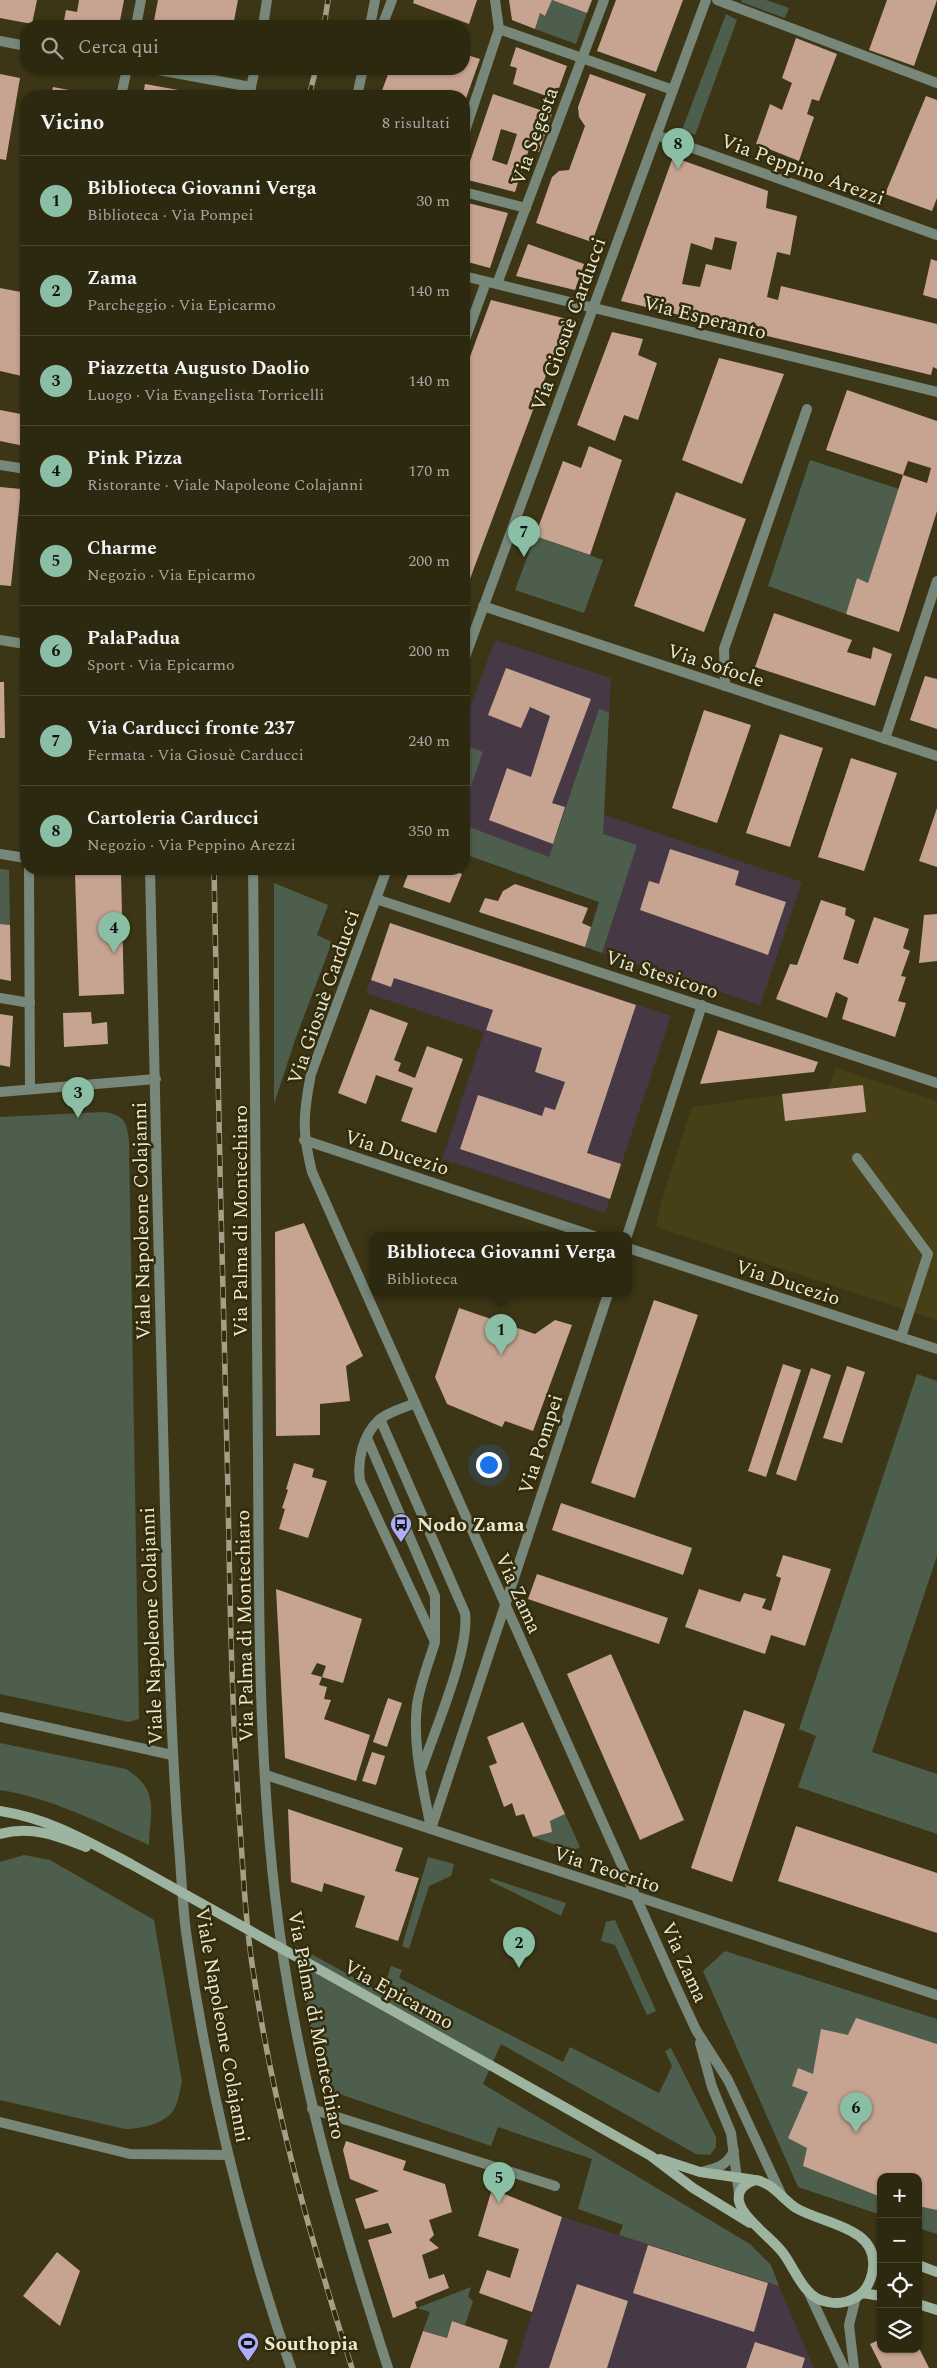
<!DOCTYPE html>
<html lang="it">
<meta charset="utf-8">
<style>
body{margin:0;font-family:Spectral,serif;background:#39341e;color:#f1f3f6}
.controls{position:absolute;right:15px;bottom:15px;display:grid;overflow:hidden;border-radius:10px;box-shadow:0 1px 4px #0004}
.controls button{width:45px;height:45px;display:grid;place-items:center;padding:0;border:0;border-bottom:1px solid #484430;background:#2d2810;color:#f1f3f6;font:25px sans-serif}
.you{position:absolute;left:488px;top:1464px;width:18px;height:18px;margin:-12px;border:4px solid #fff;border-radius:50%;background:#1a73e8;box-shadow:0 0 0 8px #1a73e833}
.badge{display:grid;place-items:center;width:32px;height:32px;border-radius:50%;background:#8abfa5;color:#111;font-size:16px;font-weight:700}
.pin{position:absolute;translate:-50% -41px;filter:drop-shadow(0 1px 2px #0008)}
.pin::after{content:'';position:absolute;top:26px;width:18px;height:15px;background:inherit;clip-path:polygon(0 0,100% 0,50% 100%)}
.popup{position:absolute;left:370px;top:1232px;width:262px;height:65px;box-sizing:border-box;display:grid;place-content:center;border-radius:10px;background:#2d2810;filter:drop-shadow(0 1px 4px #0005);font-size:16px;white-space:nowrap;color:#a7a69f}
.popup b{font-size:19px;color:#f1f3f6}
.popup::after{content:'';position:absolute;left:50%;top:100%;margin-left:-10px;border:10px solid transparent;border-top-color:#2d2810}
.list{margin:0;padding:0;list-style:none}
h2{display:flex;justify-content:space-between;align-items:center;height:65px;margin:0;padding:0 20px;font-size:21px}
h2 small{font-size:16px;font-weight:400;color:#a7a69f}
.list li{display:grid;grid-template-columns:32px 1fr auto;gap:15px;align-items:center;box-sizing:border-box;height:90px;padding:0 20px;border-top:1px solid #484430}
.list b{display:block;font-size:19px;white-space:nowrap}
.list p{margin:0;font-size:16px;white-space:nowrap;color:#a7a69f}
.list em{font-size:16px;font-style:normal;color:#a7a69f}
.icon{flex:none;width:28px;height:28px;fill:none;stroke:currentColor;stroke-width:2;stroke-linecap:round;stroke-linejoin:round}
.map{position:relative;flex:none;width:937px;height:2368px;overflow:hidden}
.search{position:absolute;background:#2d2810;box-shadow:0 1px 4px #0004;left:20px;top:20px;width:450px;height:55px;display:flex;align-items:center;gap:12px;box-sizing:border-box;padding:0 18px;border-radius:20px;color:#a7a69f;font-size:19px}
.panel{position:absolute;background:#2d2810;box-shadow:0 1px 4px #0004;left:20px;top:90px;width:450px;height:785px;border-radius:20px}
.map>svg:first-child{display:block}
</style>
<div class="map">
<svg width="937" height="2368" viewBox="0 0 937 2368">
<rect width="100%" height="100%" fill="#3c3616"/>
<!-- built -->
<path fill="#474017" d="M836,1068l101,33v219l-281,-93 7,-31 29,-89 137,-19z"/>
<!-- education -->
<g fill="#473845">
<path d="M495,640l116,38 -7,137 198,67 -42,123 -175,-58 14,-45 -135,-48v-130z"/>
<path d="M390,923l281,93 -66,197 -163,-54 42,-127 -118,-39z"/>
<path d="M562,2217l217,69 35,82h-299z"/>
</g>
<!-- green -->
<g fill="#4d5e4c">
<path d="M552,0l35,13 -11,31 -41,-15 5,-16 5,3z"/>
<path d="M742,0h24l23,8 -4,10 -44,-16z"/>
<path d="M726,14l11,6 -42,115 -13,-5z"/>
<path d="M810,460l89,29 -31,94 -11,-5 -11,36 -78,-28z"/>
<path d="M535,536l68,24 -19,53 -69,-23z"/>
<path d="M599,709l10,3 -6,122 34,11 -35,108 -17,-6 14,-45 -135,-48v-29l85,32z"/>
<path d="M464,745l19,7 -19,54z"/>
<path d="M0,869l9,1 1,55 -10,-1z"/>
<path d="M274,883l54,22 -11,30 15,7 -37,98 -21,64z"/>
<path d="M103,1112c22,3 24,10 26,31l10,576 -10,3 -129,-28v-577z"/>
<path d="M917,1374l20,7v175l-65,196 65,22v60l-139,-47 18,-51 -17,-7z"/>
<path d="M0,1743l126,26c34,21 24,41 23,76 -49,-22 -95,-46 -149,-55z"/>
<path d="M565,1814l15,33 -7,4 -40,-14 19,-5 -2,-11z"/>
<path d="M24,1855l26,5 104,60 28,162c-2,7 -3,16 -6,23 -6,18 -34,24 -51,24l-125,-29v-238z"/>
<path d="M428,1857l26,7 -3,12 -22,10 -20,63 -7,-3z"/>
<path d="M490,1878l76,25 -5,13 -71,-35z"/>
<path d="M615,1920l41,91 -9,4 -32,-70 -14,-4 5,-19z"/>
<path d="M295,1945l87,48 9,-27 11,4 -3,8 164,84 7,-15 89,46 13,-27 -7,-15 6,-3 45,89v10l-6,8 -14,-1 -195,-110 -18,40 267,160 21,21 8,21 -160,-51 4,-10 -45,-16 14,-50 -94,-32 -7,19 -169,-58z"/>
<path d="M725,1951l212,68v215l-19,-6v-51h-37v38l-83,-28 -95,-216z"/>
<path d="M471,2287l-3,10 5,4 -8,24 -13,-4 -5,17 -24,-7 7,-19 -13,-4z"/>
</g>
<!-- building -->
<g fill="#c7a391" fill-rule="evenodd">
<path d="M0,0h37l-5,24 -32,-6z"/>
<path d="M79,0h45l-5,26h-56l3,-16 11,2z"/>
<path d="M158,0h80l-5,26h-80z"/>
<path d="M414,0h63l-8,24 -56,-21z"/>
<path d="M509,0h43l-7,16 -5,-3 -5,16 -23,-9z"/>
<path d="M552,0h40l-5,13z"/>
<path d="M616,0h67l-27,72 -59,-21z"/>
<path d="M887,0h50l-23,66 -45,-16z"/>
<path d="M796,38l41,16 -18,47 -7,-2 -5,15 7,3 -15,44 -43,-17 14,-40 12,6 10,-27 -10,-5z"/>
<path d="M516,47l51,19 -12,33 -42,-15 4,-16 -7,-2z"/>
<path d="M464,54l16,5 -16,45v-8h-84l10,-27h74z"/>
<path d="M0,74l20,4 -14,82 -6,-1z"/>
<path d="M590,74l56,20 -54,148 -56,-19 16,-46 7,-6 10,-1 16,-44 -6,-9 -1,-10z"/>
<path d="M145,84l61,11v1h-63z"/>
<path d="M53,87l43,8v1h-45z"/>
<path d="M493,94l59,20 -13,38 -10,-3 -14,43 -51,-13zM501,129l16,5 -10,31 -15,-5z"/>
<path d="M926,96l11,4v98l-5,13 -47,-17z"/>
<path d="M673,157l95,34 -2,17 31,8 -7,39 -13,-3 -10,45 11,3 3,-14 156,38v45l-4,-2 -2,8 -310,-74zM715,237l22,5 -6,28 -25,-6 -6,23 -18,-3 9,-41 21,7z"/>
<path d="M464,202l44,11 -18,55 -26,-7z"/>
<path d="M528,244l56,20 -9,26 -59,-14z"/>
<path d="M931,259l6,2v38l-14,-4z"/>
<path d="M0,288l26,5v84l-26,-6z"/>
<path d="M491,300l76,19 -103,276v-222z"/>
<path d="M612,332l31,7 -5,16 19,8 -19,57 -14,-5 -9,26 -38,-16z"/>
<path d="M719,358l65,16 -42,110 -60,-24z"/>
<path d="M847,390l90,31v90l-38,121 -53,-18 11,-36 11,5 35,-108 24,8 4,-15 -23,-7 -5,14 -77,-25z"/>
<path d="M0,410l26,5 -2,31 -24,-5z"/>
<path d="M589,446l33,14 -32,95 -55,-19 28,-75 18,7z"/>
<path d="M0,487l21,2 -10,97 -11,-1z"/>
<path d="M676,492l70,27 -42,113 -70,-26z"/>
<path d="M774,613l78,27 -5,12 24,7 2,-12 19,7 -17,52 -120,-39z"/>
<path d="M506,668l85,31 -39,104 13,4 -12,37 -64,-24 18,-52 24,9 19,-61 -20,-9 -9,21 -33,-13z"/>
<path d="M925,676l12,3v50l-27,-9z"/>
<path d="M0,682h4l1,56h-5z"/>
<path d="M704,710l47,15 -34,98 -45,-15z"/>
<path d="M780,734l43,14 -33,99 -44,-14z"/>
<path d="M851,758l46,15 -33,98 -46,-14z"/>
<path d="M937,808v59l-18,-6z"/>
<path d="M670,849l69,22 -4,14 51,17 -18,53 -128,-45 9,-29 10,3z"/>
<path d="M410,869h49l-2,3 5,2 -12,29 -47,-16z"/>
<path d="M121,873l3,121 -45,2 -4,-122z"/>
<path d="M515,884l73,24 -6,15 9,4 -6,20 -106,-35 6,-14 13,3 5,-10z"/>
<path d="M821,900l25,8 -1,7 10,5 -12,39 15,5 16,-47 35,12 -6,19 7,3 -9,25 5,1 -8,24 8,2 -11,34 -53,-18 6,-21 -12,-6 -9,26 -51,-19 14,-35 7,1z"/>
<path d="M937,914v47l-18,2 5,-48z"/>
<path d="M390,923l246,82 -49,148 34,11 -11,35 -150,-50 18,-54 64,21 3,-9 10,3 10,-28 -30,-10 7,-24 -56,-18 7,-20 -99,-32 -3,9 -20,-7z"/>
<path d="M0,924l10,1 1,56 -11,-2z"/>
<path d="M370,1009l38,14 -14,37 7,3 -3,8 17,7 12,-32 36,13 -27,74 -35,-12 12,-33 -37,-13 -10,29 -28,-11z"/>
<path d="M91,1012l1,12 15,-2 1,22 -44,3 -1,-34z"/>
<path d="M0,1014l13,2 -3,51 -10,-2z"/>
<path d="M718,1030l100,32 -4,10 -114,12z"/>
<path d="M863,1085l3,27 -81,9 -3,-27z"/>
<path d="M304,1223l59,133 -17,10 4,35 -30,3v31l-44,1 -1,-204z"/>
<path d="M654,1300l44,15 -63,183 -44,-15z"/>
<path d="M459,1308l76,26 20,-14 17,5 -39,106 -28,-10 -3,6 -55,-23 -12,-27z"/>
<path d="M783,1364l18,6 -35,107 -18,-6z"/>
<path d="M847,1366l18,6 -23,71 -19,-5z"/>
<path d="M811,1368l20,7 -35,106 -20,-7z"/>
<path d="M294,1463l20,6 -2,8 15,4 -19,57 -29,-9 6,-20 -3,-1 6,-18 -2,-1z"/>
<path d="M561,1503l131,45 -9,27 -131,-45z"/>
<path d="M783,1555l48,14 -26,77 -34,-11 -6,19 -80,-27 14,-38 41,13 4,-9 22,6 -4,9 9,3 10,-33 -5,-2z"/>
<path d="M537,1574l131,44 -9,26 -131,-45z"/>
<path d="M276,1589l86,30 -19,64 -21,-6 4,-11 -9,-3 -6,11 11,3 -3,8 8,2 -3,12 7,1 -7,19 46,16 -14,46 -71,-23z"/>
<path d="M611,1654l73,166 -44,20 -73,-166z"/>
<path d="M388,1698l14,5 -15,44 -14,-5z"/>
<path d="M744,1710l41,14 -53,158 -41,-14z"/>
<path d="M523,1722l42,92 -15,7 2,11 -19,5 -9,-23 -8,2 -4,-13 -8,4 -15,-41 8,-3 -10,-26z"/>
<path d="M372,1752l13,4 -9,29 -14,-4z"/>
<path d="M288,1809l115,39 -8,23 24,7 -21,63 -43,-14 10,-31 -41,-13 -2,9 -31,-10z"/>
<path d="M796,1826l141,47v60l-159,-52z"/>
<path d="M856,2018l81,26v166l-19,-4v-29h-37v20l-78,-31 4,-18 -19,-10 20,-46 -16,-6 6,-18 15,6 8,-45 27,6z"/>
<path d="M346,2141l60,20 -3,9 42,14 7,28 -23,8 5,15 -5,5 10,8 -17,7 7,24 15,-5 5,14 -34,14 2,6 -24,10 -25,-78 24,-7 -4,-10 -23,6 -10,-30 24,-8 -29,-12 -7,-29z"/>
<path d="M492,2189l70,28 -30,95 -53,-19 8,-23 23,8 9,-29 -41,-13z"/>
<path d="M648,2245l120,38 -14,49 -121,-39z"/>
<path d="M57,2252l23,19 -20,55 -37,-30z"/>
<path d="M577,2284l51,17 -21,67h-58z"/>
<path d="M452,2321l56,19 -9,28h-89l13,-37 24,7z"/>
<path d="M881,2339v10h37v-3l11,22h-47l-12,-24z"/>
<path d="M755,2342l50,16 -3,10h-56z"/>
</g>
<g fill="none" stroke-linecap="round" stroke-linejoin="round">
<!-- service -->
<g stroke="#77877a" stroke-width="10">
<path d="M717,0l220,83"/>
<path d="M725,686l-1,-37 83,-240"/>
<path d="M415,1403c-11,5 -28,9 -36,17 -16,15 -22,40 -19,61l75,161c-6,20 -15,42 -18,63 -5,41 7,85 14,124"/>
<path d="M380,1419l85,194c5,36 -30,117 -43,155"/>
<path d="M367,1438l68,158v42"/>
<path d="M312,2109l243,77"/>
</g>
<!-- minor -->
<g stroke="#77877a" stroke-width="10">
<path d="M495,0l4,29 174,61"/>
<path d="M136,26l5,-26"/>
<path d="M370,26l5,-26"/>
<path d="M382,26l10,-26"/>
<path d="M0,41l26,5"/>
<path d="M153,69l98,18"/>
<path d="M121,96l6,-27"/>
<path d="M357,96l6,-27"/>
<path d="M464,134l35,-105"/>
<path d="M656,135l281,100"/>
<path d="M464,192l62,16"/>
<path d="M464,276l473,116"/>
<path d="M497,284l107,-284"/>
<path d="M464,342l22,-60"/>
<path d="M0,465l26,4"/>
<path d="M483,606l454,150"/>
<path d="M26,631v83"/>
<path d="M0,640l25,4"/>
<path d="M464,660l242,-660"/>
<path d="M885,739l52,-158"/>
<path d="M0,854l26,4"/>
<path d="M29,869l1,220"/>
<path d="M253,869c3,195 4,390 5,586 1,146 0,294 17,440 18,163 63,318 113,473"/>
<path d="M387,869l-76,205c-8,41 -9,58 1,98l366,819 18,39 32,50 54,116"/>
<path d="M376,899l561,184"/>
<path d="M0,998l30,5"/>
<path d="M0,1092l156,-13"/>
<path d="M304,1140l290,96"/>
<path d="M857,1158l71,96 -27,83"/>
<path d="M627,1236l75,-231"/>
<path d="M628,1248l309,101"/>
<path d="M266,1775l671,220"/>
<path d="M431,1829l177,-535"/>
<path d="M700,2043l12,44 19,46 8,61"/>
<path d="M0,2122l130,32 98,1"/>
<path d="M701,2172c17,-4 25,-6 33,-21"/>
<path d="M808,2291l36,77"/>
<path d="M854,2368l-5,-43 7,-28"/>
</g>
<!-- tertiary -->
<g stroke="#77877a" stroke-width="10">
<path d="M263,26l4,-26"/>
<path d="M249,96l6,-27"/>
<path d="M150,869c6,213 8,425 15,638 3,109 5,218 13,327 3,33 4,66 8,98 21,149 56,295 105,436"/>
<path d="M0,1717l172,38"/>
</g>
<!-- secondary -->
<g stroke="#9cb4a0" stroke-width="10">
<path d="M0,1811c50,8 85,29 129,52"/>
<path d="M0,1834c31,-9 58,2 86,13"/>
<path d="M490,2065l161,91 42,32 57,35"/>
<path d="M660,2159l40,13 55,8"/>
<path d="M756,2180c17,3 26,19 40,28 27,16 82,19 77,60 -1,9 -4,17 -10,24 -9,9 -23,13 -35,10 -7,-1 -15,-5 -20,-11 -10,-10 -16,-26 -25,-38 -10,-14 -41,-35 -44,-52 -2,-11 7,-18 17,-21z"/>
<path d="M918,2265l19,7"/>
<path d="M862,2293l19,3"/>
<path d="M918,2304l19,6"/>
</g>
<!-- rail casing -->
<g stroke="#a49f88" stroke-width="5.5">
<g id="rail">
<path d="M324,26l4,-26"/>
<path d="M309,96l7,-27"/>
<path d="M214,869c3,208 9,415 14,623 2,117 4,233 13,350 3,43 5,86 12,128 20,136 57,268 99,398"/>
</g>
</g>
<!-- rail -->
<use href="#rail" stroke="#322c0b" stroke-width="4" stroke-dasharray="11" stroke-linecap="butt"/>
<!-- secondary-bridge -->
<path stroke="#9cb4a0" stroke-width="10" d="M129,1863l361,202"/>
</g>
<!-- icons -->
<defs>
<g id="bus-pin" transform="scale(1.125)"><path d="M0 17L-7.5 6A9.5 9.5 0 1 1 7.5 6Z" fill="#afaefa" stroke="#322c0b"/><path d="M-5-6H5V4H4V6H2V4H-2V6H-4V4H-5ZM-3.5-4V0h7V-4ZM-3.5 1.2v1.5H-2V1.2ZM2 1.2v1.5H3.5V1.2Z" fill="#111"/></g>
<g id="stadium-pin" transform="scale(1.125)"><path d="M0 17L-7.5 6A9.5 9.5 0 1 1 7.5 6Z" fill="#afaefa" stroke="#322c0b"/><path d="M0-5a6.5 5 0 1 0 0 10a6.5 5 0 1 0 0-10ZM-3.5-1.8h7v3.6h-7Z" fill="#111"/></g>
</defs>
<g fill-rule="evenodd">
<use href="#bus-pin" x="401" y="1524"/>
<use href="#stadium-pin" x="248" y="2343"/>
</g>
<g text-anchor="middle" stroke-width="5" stroke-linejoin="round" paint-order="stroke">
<!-- street labels -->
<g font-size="20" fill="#eae7d5" stroke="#322c0b">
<text transform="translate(534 136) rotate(-70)" y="7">Via Segesta</text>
<text transform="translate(803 169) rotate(20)" y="7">Via Peppino Arezzi</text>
<text transform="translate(705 317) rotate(14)" y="7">Via Esperanto</text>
<text transform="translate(568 324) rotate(-70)" y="7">Via Giosuè Carducci</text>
<text transform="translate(716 665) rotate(18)" y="7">Via Sofocle</text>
<text transform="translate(662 974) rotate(18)" y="7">Via Stesicoro</text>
<text transform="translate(323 997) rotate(-71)" y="7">Via Giosuè Carducci</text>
<text transform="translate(397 1152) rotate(18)" y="7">Via Ducezio</text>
<text transform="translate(141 1221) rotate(-91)" y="7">Viale Napoleone Colajanni</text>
<text transform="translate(240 1221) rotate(-90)" y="7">Via Palma di Montechiaro</text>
<text transform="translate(788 1282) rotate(18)" y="7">Via Ducezio</text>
<text transform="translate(540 1444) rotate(-72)" y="7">Via Pompei</text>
<text transform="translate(519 1593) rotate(66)" y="7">Via Zama</text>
<text transform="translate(151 1626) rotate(-92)" y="7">Viale Napoleone Colajanni</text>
<text transform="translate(244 1626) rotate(-91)" y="7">Via Palma di Montechiaro</text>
<text transform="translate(607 1869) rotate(18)" y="7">Via Teocrito</text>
<text transform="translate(685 1962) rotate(66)" y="7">Via Zama</text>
<text transform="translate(399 1994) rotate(29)" y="7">Via Epicarmo</text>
<text transform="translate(223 2025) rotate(80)" y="7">Viale Napoleone Colajanni</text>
<text transform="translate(317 2025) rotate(79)" y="7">Via Palma di Montechiaro</text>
</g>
<!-- poi labels -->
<g font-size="20" font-weight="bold" fill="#eae7d5" stroke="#322c0b" text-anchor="start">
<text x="417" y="1531">Nodo Zama</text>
<text x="264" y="2350">Southopia</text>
</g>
</g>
</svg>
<div class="controls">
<button>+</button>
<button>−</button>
<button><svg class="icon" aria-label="locate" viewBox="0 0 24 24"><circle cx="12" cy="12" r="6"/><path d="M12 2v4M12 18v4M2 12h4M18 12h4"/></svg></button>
<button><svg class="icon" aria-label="layers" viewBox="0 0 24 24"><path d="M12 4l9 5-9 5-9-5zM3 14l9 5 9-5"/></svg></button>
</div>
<div class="you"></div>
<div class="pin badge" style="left:501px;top:1355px">1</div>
<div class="popup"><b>Biblioteca Giovanni Verga</b>Biblioteca</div>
<div class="pin badge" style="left:519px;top:1968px">2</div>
<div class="pin badge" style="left:78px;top:1118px">3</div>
<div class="pin badge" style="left:114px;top:953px">4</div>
<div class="pin badge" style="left:499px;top:2203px">5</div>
<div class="pin badge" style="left:856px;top:2133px">6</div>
<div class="pin badge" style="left:524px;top:557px">7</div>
<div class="pin badge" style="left:678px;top:169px">8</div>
<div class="search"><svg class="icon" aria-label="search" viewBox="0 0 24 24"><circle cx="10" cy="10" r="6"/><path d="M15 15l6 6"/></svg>Cerca qui</div>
<section class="panel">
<h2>Vicino<small>8 risultati</small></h2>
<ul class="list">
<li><span class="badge">1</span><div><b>Biblioteca Giovanni Verga</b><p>Biblioteca · Via Pompei</p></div><em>30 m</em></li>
<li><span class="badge">2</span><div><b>Zama</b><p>Parcheggio · Via Epicarmo</p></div><em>140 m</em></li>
<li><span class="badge">3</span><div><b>Piazzetta Augusto Daolio</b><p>Luogo · Via Evangelista Torricelli</p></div><em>140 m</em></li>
<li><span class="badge">4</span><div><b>Pink Pizza</b><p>Ristorante · Viale Napoleone Colajanni</p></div><em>170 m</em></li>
<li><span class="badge">5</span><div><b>Charme</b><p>Negozio · Via Epicarmo</p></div><em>200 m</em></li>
<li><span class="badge">6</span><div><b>PalaPadua</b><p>Sport · Via Epicarmo</p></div><em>200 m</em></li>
<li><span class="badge">7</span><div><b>Via Carducci fronte 237</b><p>Fermata · Via Giosuè Carducci</p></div><em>240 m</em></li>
<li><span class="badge">8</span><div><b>Cartoleria Carducci</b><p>Negozio · Via Peppino Arezzi</p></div><em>350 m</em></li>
</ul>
</section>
</div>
